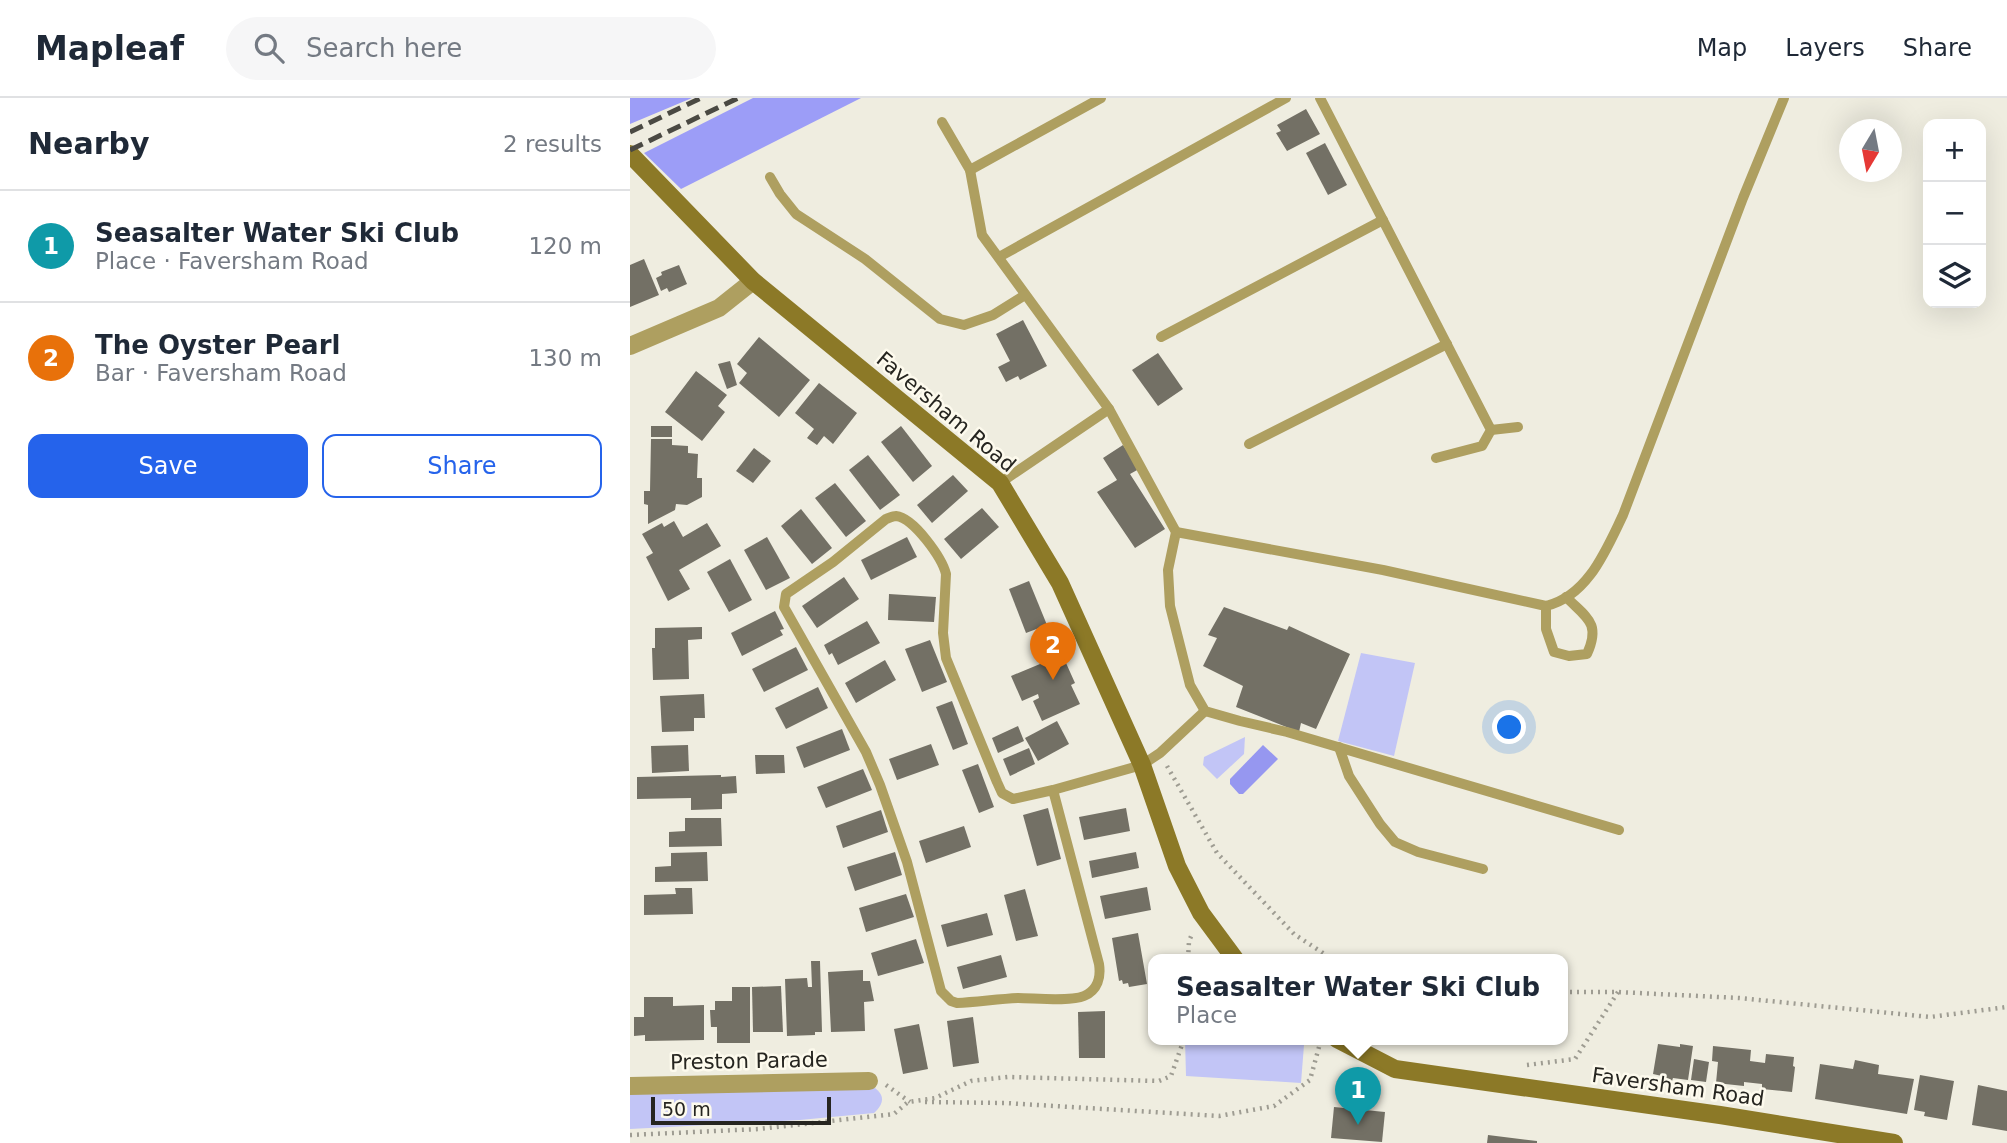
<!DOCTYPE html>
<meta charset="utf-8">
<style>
body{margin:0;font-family:"DejaVu Sans",sans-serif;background:#f6f6f7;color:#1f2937}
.controls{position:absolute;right:21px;top:21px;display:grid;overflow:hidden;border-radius:14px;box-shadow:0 7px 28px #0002}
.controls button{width:63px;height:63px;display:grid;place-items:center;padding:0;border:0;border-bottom:2px solid #e0e1e3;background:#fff;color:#1f2937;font:35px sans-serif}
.compass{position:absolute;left:1209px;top:21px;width:63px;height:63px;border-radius:50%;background:#fff;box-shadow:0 7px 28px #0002;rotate:190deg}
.scale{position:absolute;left:21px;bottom:18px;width:180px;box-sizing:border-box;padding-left:7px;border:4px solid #262520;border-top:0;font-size:19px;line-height:24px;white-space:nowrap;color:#262520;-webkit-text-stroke:5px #fdfaed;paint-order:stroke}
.you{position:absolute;left:880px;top:630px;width:24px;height:24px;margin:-18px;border:5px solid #fff;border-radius:50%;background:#1a73e8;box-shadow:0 0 0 10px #1a73e833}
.badge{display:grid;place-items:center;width:46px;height:46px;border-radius:50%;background:#2563eb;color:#fff;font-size:23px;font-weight:700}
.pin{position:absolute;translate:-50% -58px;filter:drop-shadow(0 2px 4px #0008)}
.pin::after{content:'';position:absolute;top:37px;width:24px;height:21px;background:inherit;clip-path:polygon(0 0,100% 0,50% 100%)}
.popup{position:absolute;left:518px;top:856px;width:420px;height:91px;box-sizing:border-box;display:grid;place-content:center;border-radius:14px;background:#fff;filter:drop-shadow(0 2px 5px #0005);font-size:23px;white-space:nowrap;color:#747a83}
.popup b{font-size:26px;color:#1f2937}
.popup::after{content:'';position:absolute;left:50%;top:100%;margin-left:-14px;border:14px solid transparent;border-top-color:#fff}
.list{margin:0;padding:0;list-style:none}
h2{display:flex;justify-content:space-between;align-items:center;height:91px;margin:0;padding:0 28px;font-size:30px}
h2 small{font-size:23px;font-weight:400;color:#747a83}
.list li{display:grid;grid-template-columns:46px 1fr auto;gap:21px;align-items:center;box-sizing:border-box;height:112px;padding:0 28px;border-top:2px solid #e0e1e3}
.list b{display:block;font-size:26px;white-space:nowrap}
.list p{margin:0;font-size:23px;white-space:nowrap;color:#747a83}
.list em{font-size:23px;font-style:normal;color:#747a83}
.actions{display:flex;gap:14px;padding:21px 28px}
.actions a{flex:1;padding:16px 0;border:2px solid #2563eb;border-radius:14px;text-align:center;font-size:24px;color:#2563eb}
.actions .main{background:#2563eb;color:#fff}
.icon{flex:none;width:38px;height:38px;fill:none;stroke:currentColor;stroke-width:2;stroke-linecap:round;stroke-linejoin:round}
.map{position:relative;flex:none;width:1377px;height:1045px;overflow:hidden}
header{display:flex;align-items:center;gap:42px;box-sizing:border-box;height:98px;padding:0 35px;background:#fff;border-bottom:2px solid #e0e1e3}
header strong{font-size:33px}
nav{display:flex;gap:38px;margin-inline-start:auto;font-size:24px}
.search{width:490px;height:63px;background:#f6f6f7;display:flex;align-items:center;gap:18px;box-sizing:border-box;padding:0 24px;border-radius:38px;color:#747a83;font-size:26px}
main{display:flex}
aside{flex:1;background:#fff}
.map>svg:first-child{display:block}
</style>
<header>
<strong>Mapleaf</strong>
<div class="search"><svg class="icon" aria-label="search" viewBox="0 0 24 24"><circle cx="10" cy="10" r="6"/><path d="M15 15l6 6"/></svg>Search here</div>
<nav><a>Map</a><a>Layers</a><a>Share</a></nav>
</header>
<main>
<aside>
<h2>Nearby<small>2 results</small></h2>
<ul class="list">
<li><span class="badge" style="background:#0f9aa8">1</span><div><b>Seasalter Water Ski Club</b><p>Place · Faversham Road</p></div><em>120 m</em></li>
<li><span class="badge" style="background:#e8710a">2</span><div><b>The Oyster Pearl</b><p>Bar · Faversham Road</p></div><em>130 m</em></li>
</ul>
<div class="actions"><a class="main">Save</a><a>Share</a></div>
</aside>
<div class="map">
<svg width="1377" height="1045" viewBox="0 0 1377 1045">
<rect width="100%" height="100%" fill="#efede0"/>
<!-- green -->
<g fill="#c2c5f6">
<path d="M731,555l54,10 -21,93 -56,-15z"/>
<path d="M615,639l-1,17 -27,25 -14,-14 1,-8z"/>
<path d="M555,941h111l8,6 -3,38 -115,-7z"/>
<path d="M242,988c13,8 13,17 2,27l-74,7 -170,9v-37z"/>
</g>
<!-- forest -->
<g fill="#9c9df7">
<path d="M0,0h62l-62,26z"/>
<path d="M123,0h108l-180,91 -37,-36z"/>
</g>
<!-- water -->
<path fill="#9697f0" d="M633,647l15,14 -35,35h-4l-9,-10v-5z"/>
<!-- building -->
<g fill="#737065">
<path d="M676,11l14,25 -33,17 -11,-18 5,-2 -4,-6z"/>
<path d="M695,45l22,42 -19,10 -22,-42z"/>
<path d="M14,161l15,36 -29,12v-42z"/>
<path d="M49,167l8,19 -18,8 -2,-4 -6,3 -5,-13 6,-3 -1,-3z"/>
<path d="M393,222l24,46 -27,14 -2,-4 -12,6 -8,-15 12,-6 -14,-27z"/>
<path d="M129,239l51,43 -31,37 -40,-34 8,-10 -10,-9z"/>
<path d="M528,255l25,36 -25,17 -26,-36z"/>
<path d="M100,263l7,24 -10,4 -9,-25z"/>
<path d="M66,273l31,24 -9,11 7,6 -23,29 -37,-29z"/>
<path d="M189,285l38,30 -24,31 -9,-8 -7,9 -10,-7 7,-9 -19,-16z"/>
<rect x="21" y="328" width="21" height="11"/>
<path d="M271,328l31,40 -19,16 -32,-40z"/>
<path d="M21,341h21v6l16,1v7l10,1 -1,24h5v19l-15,8 -11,-1 -1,6 -27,14v-19l-4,-1v-13h6z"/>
<path d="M493,347l16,24 -9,5 35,55 -30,19 -38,-56 20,-12 -14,-22z"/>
<path d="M124,350l17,13 -18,22 -17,-12z"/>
<path d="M238,357l32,40 -20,15 -31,-40z"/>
<path d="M323,377l15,16 -36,32 -15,-18z"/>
<path d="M205,385l31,38 -20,16 -31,-39z"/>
<path d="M352,410l17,19 -38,32 -17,-20z"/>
<path d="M171,411l31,39 -20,16 -31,-38z"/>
<path d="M44,423l9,16 24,-14 14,23 -42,24 11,19 -22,12 -22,-44 7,-4 -11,-19 20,-11 2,4z"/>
<path d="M137,439l23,41 -24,12 -22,-40z"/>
<path d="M277,439l10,20 -46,23 -10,-20z"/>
<path d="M100,461l22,41 -23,12 -22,-40z"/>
<path d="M214,479l15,22 -42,29 -15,-22z"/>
<path d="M399,483l18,44 -21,8 -17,-44z"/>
<path d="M259,496l47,3 -2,25 -46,-2z"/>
<path d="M594,509l63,23 2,-4 61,28 -34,75 -15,-6 -2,9 -63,-25 7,-21 -40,-20 14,-28 -9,-3z"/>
<path d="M145,513l9,18 -4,1 3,5 -41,21 -11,-23z"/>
<path d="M237,523l13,22 -42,22 -6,-12 -3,2 -5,-10z"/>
<path d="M72,529v12l-14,1 1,39 -36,1 -1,-32h3v-20z"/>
<path d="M420,538l12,28 4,-1 9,20 -4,2 9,19 -38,17 -9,-20 6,-3 -1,-4 -16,7 -11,-25 29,-12 -8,-20z"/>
<path d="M300,542l17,42 -25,10 -17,-43z"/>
<path d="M166,549l12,23 -44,22 -12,-23z"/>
<path d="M255,562l11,20 -40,23 -11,-20z"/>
<path d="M188,589l10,21 -42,21 -11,-21z"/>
<path d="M74,596l1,24h-11v13l-32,1 -2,-36z"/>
<path d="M322,603l16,43 -15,6 -17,-43z"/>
<path d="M427,623l12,23 -31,17 -13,-23z"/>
<path d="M388,628l6,15 -26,12 -6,-15z"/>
<path d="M212,631l8,21 -46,18 -8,-21z"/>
<path d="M301,646l8,21 -42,15 -8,-21z"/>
<path d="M58,647l1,26 -37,2 -1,-27z"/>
<path d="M399,650l6,16 -25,12 -7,-17z"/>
<path d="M125,657h29l1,18 -29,1z"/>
<path d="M348,666l16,43 -15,6 -17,-43z"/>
<path d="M233,671l9,21 -46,18 -9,-21z"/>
<path d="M91,677v2l15,-1 1,17 -15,1v15l-31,1v-12l-54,1v-22z"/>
<path d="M418,710l13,51 -24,7 -14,-51z"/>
<path d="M496,710l4,23 -46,9 -5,-23z"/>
<path d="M251,712l7,22 -45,16 -7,-22z"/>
<path d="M55,720h36l1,28 -53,1v-15l16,-1z"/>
<path d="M334,728l7,21 -45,16 -7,-22z"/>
<path d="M77,754l1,29 -53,1v-15l16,-1v-13z"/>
<path d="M265,754l7,23 -47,16 -8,-24z"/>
<path d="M506,754l3,16 -47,10 -3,-17z"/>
<path d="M517,789l4,23 -46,9 -5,-23z"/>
<path d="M45,790h17l1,26 -49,1v-20l32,-1z"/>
<path d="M395,791l13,47 -22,5 -12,-46z"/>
<path d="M276,796l8,23 -48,15 -7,-24z"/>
<path d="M357,815l6,22 -46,12 -6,-22z"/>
<path d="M508,835l9,51 -18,3 -1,-4 -5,1 -1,-4 -3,1 -7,-43z"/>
<path d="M286,841l8,24 -46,13 -7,-23z"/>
<path d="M371,857l6,22 -44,12 -6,-22z"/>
<path d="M181,863h9l2,71h-7v3l-28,1 -2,-57 22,-1 1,9h4z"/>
<path d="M233,872v11h7l4,20 -10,1 1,29 -34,1 -3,-60z"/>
<path d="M151,888l2,46h-30l-1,-45z"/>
<path d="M102,889h18v56h-33v-16h-6l-1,-17h5v-9h17z"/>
<path d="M14,899h29v9l31,-1v35l-59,1v-6l-11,1v-19h10z"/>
<path d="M475,913v47h-26l-1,-46z"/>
<path d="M343,919l6,46 -26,4 -6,-46z"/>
<path d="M289,926l9,45 -25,5 -9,-45z"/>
<path d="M1028,946l22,3v-3l13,2 -5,34 -15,-2 -1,3 -10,-1v-4l-9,-2z"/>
<path d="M1083,948l38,4 -1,11 15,2 1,-9 28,3 -1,9 2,1 -3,25 -30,-3v-5l-18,-2v4l-28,-3 2,-21 -6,-1z"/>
<path d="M1064,961l15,3 -3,20 -15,-2z"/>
<path d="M1225,962l24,5 -1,9 36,5 -7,35 -92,-15 5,-35 33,5z"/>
<path d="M1290,977l34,6 -7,39 -23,-4 1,-4 -11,-2z"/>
<path d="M1348,987l29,6v40l-35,-6z"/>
<path d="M704,1009l51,5 -3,30 -51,-4z"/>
<path d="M858,1037l49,6v2h-50z"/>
</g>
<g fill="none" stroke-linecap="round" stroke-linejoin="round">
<!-- path -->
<g stroke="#9e9c92" stroke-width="4.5" stroke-dasharray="2 5" stroke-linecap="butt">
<path d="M537,668l50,87 77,81 38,25"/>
<path d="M558,861l1,-18 4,-9"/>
<path d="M933,894h55l121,6 191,19 77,-10"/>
<path d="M897,967l48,-6 43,-67"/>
<path d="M256,987l24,17"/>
<path d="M295,1004l80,1 214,13 55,-10 36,-26 9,-33"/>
<path d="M0,1037l129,-6 135,-15 14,-12 27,-4 36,-17 37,-4 151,4 12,-5 13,-37"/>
</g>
<!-- lane -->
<g stroke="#ae9f60" stroke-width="10">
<path d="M690,0l171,332 -9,16 -46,12"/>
<path d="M312,24l28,48 12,65 127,174 67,123 -8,38 2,36 20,79 15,26 35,10 47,11 332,98"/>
<path d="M340,72l131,-72"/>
<path d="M140,79l10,17 16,20 69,45 75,60 24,6 29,-10 32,-20"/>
<path d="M369,159l287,-159"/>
<path d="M531,239l222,-117"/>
<path d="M861,332l27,-3"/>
<path d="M619,346l198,-100"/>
<path d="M370,385l109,-74"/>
<path d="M546,434l207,38 163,36c42,-10 60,-56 77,-91l120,-317 41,-100"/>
<path d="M916,508v23l8,23 15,4 18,-2c14,-31 0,-36 -21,-57"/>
<path d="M709,649l10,29 31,48 15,18 23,10 65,17"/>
<path d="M423,692l46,174c2,13 -1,26 -15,32 -14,6 -50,2 -66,2 -20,1 -41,4 -61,5l-6,-2 -10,-10 -34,-129 -27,-77 -14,-33 -82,-145 2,-13 47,-32 53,-43c3,-1 7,-3 10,-3 18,2 46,42 50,58l-3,59 3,25 51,124 5,11 11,6 40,-9 89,-25 18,-12 45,-42"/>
</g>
<!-- street -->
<g stroke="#ae9f60" stroke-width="18">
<path d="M0,248l89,-38 34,-27"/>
<path d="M0,988l239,-5"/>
</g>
<!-- secondary -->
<g stroke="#8c7927" stroke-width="18">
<path d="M0,56l123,127 247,202 60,100 82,182 35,101 24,47 34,46"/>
<path d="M707,941l58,30 325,46 174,28"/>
</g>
<!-- rail -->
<g stroke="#4a4942" stroke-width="5" stroke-dasharray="14 7" stroke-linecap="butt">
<path d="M0,34l71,-34"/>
<path d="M0,52l108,-52"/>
</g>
</g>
<g text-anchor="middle" stroke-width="5" stroke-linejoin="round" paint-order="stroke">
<!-- street labels -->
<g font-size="21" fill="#262520" stroke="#fdfaed">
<text transform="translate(316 314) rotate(40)" y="7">Faversham Road</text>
<text transform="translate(119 963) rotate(-1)" y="7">Preston Parade</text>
<text transform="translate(1048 989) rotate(8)" y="7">Faversham Road</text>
</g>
</g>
</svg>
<div class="controls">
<button>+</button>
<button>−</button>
<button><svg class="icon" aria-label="layers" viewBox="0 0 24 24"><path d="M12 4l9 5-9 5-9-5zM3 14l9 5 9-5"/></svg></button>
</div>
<svg class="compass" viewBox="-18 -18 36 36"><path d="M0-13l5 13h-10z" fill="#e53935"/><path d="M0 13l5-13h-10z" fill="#747a83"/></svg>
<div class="scale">50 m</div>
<div class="you"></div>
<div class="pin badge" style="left:728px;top:1027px;background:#0f9aa8">1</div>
<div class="popup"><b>Seasalter Water Ski Club</b>Place</div>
<div class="pin badge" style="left:423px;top:582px;background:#e8710a">2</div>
</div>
</main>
